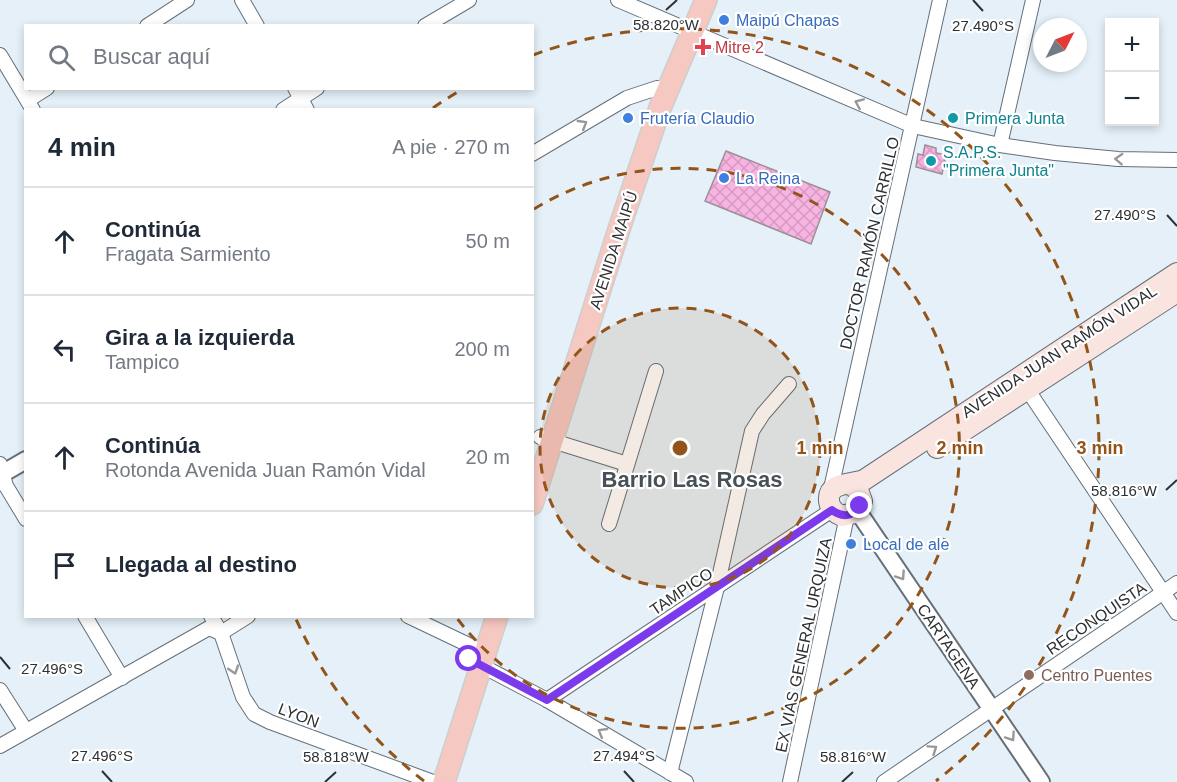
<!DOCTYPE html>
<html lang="es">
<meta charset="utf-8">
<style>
body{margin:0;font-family:Arial,sans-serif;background:#f2f2f3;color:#1f2937}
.controls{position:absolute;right:18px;top:18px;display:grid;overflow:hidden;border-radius:0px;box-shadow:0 3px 9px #0003}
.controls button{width:54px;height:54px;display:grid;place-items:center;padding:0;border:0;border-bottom:2px solid #e0e1e3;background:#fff;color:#1f2937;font:30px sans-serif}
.compass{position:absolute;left:1033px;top:18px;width:54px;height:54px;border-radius:50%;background:#fff;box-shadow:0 3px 9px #0003;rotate:48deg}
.stop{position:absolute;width:18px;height:18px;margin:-14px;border:4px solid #7c3aed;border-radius:50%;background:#fff}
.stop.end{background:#7c3aed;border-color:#fff;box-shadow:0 2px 6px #0008}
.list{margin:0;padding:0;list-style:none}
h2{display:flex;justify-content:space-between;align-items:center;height:78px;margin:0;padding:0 24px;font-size:26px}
h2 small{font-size:20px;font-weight:400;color:#747a83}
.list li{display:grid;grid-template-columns:39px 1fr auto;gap:18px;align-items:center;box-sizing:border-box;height:108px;padding:0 24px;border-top:2px solid #e0e1e3}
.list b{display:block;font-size:22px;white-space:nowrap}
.list p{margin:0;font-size:20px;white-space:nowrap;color:#747a83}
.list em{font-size:20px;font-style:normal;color:#747a83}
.icon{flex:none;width:33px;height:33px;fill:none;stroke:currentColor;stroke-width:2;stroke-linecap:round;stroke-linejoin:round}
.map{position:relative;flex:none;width:1177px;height:782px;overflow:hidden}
.search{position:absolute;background:#fff;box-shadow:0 3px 9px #0003;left:24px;top:24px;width:510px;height:66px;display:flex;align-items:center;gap:15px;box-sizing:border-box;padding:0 21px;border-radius:0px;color:#747a83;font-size:22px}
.panel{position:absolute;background:#fff;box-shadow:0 3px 9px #0003;left:24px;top:108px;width:510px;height:510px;border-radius:0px}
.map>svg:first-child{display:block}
</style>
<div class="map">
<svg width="1177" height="782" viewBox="0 0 1177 782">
<defs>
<pattern id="building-cross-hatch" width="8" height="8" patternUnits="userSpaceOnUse" patternTransform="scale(1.5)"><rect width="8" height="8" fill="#f7b3e1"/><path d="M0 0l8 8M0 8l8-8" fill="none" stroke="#d49ac2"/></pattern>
</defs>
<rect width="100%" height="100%" fill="#e5f0f8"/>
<!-- building -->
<g fill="url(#building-cross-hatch)" stroke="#9b9097" stroke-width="1.5">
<path d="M925,145l11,3v5l10,2 -4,19 -26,-7 2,-13 5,1z"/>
<path d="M726,151l104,41 -19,52 -106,-43z"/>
</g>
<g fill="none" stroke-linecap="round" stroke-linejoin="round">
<!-- minor casing -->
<g stroke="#666f77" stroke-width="16">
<g id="minor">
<path d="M242,0l15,26"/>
<path d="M618,0l295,126 87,19 55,8 63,6 59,1"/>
<path d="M147,26l40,-26"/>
<path d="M425,26l44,-26"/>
<path d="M0,55l33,55"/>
<path d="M295,88l12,22"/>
<path d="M28,100l19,-12"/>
<path d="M283,110l34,-22"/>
<path d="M1000,145l33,-145"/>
<path d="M532,154l95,-56 30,-10 10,3"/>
<path d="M1023,383l154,230"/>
<path d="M540,437l87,27"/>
<path d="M0,464l6,22 20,33"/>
<path d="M830,493l110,-493"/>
<path d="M609,524l47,-153"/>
<path d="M85,616l37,62"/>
<path d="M211,616l10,17 22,64 11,17 16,8 163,60"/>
<path d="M408,616l65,31"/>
<path d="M469,659l78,41 139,82"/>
<path d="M0,690l26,41"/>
<path d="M547,700l285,-190"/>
<path d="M0,746l209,-118 12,5 27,-17"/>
<path d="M670,773l47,-186 35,-156 11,-17 26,-30"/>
<path d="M790,782l57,-266"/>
<path d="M884,782l293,-199"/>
</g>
</g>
<!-- tertiary casing -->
<g stroke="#666f77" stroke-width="20">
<g id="tertiary">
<path d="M0,475l26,-15"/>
<path d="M857,510l184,272"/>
</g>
</g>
<!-- secondary casing -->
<g stroke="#666f77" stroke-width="22">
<g id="secondary">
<path d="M937,448l240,-156"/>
<path d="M850,484l8,6 4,11 -8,12 -12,3c-7,-3 -12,-7 -13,-15 -2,-20 23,-16 35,-21l313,-207"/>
</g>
</g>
<!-- primary casing -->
<g stroke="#cdcece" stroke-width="24">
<g id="primary">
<path d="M532,504l89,-281 39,-115 46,-108"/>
<path d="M444,782l53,-166"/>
</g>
</g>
<!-- minor -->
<use href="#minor" stroke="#fff" stroke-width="14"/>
<!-- tertiary -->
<use href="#tertiary" stroke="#fff" stroke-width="16"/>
<!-- secondary -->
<use href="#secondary" stroke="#fae4e0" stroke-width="20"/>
<!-- primary -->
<use href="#primary" stroke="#f6c8c2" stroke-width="21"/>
</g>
<!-- one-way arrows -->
<defs><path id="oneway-chevron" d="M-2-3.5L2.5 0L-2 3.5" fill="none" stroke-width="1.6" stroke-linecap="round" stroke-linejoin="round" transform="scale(1.5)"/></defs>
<g stroke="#96989a">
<use href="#oneway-chevron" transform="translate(859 103) rotate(-157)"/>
<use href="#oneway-chevron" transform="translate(583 124) rotate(-31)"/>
<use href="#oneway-chevron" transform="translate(1119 159) rotate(-177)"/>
<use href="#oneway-chevron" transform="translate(901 576) rotate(56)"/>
<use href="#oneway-chevron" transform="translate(234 670) rotate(72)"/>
<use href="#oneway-chevron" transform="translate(602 732) rotate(-149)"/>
<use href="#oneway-chevron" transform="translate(1011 737) rotate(56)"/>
<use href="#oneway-chevron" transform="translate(933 749) rotate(-34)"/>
</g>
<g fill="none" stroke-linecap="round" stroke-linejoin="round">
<!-- route -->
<path stroke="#7c3aed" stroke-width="8" d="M469,659l78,41 285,-190c10,8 20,7 28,-4"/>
</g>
<!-- ticks -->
<path fill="none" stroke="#2d3134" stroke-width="2" d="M973,0l10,11M666,10l11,-10M1167,215l10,11M1166,490l11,-10M0,657l10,12M102,771l10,11M624,771l10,11M325,782l11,-10M842,782l11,-10"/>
<!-- distance rings -->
<circle cx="680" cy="448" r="140" fill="#93541a" fill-opacity=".12"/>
<g fill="none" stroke="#93541a" stroke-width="3" stroke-dasharray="10 8">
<circle cx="680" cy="448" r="140"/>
<path d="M534 209A280 280 0 1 1 456 617"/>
<path d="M424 781A420 420 0 0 1 296 619M433 108A420 420 0 0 1 461 90M533 55A420 420 0 0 1 936 781"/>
</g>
<!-- markers -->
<g fill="#3f7fe0" stroke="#fff" stroke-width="2">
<circle cx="724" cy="20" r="6"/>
<circle cx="628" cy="118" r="6"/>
<circle cx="724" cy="178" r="6"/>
<circle cx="851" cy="544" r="6"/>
</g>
<path fill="#e0444e" stroke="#fff" stroke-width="2" d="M700 38h6v6h6v6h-6v6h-6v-6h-6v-6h6z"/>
<g fill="#0f9aa8" stroke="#fff" stroke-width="2">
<circle cx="953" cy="118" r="6"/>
<circle cx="931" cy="161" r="6"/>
</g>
<circle fill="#8d6e63" stroke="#fff" stroke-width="2" cx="1029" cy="675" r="6"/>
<g text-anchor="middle" stroke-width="4.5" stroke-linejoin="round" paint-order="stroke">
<!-- shop labels -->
<g font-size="16" fill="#366cbe" stroke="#fff" text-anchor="start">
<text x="736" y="26">Maipú Chapas</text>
<text x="640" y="124">Frutería Claudio</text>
<text x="736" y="184">La Reina</text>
<text x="863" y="550">Local de ale</text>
</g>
<!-- health labels -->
<g font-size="16" fill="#be3a42" stroke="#fff" text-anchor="start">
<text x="715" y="53">Mitre 2</text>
</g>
<!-- culture labels -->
<g font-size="16" fill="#0d838f" stroke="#fff" text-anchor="start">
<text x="965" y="124">Primera Junta</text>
<text x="943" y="158">S.A.P.S.<tspan x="943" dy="18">"Primera Junta"</tspan></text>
</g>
<!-- street labels -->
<g font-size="16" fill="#2d3134" stroke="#fff">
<text transform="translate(869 243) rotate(-77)" y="6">DOCTOR RAMÓN CARRILLO</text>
<text transform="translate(613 250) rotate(-72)" y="6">AVENIDA MAIPÚ</text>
<text transform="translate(1059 351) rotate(-33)" y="6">AVENIDA JUAN RAMÓN VIDAL</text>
<text transform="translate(681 591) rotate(-34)" y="6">TAMPICO</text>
<text transform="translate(1096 618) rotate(-34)" y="6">RECONQUISTA</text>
<text transform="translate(803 645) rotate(-78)" y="6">EX VIAS GENERAL URQUIZA</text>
<text transform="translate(949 646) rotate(56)" y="6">CARTAGENA</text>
<text transform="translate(299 715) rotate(21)" y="6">LYON</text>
</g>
<!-- education labels -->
<g font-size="16" fill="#785e54" stroke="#fff" text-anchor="start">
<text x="1041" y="681">Centro Puentes</text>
</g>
<!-- district labels -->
<g font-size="22" font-weight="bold" fill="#475057" stroke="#fff">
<text x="692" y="487">Barrio Las Rosas</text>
</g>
</g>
<g font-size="15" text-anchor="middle" fill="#2d3134" stroke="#fff" stroke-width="4.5" stroke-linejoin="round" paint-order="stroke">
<text x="666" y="30">58.820°W</text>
<text x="983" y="31">27.490°S</text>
<text x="1125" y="220">27.490°S</text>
<text x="1124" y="496">58.816°W</text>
<text x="52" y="674">27.496°S</text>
<text x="102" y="761">27.496°S</text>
<text x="624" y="761">27.494°S</text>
<text x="336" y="762">58.818°W</text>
<text x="853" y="762">58.816°W</text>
</g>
<circle cx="680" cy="448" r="9" fill="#93541a" stroke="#fff" stroke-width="3"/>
<g font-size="18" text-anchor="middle" font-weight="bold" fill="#93541a" stroke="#fff" stroke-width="4.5" stroke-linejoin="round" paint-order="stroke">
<text x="820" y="454">1 min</text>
<text x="960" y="454">2 min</text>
<text x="1100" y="454">3 min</text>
</g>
</svg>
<div class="controls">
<button>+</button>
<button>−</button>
</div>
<svg class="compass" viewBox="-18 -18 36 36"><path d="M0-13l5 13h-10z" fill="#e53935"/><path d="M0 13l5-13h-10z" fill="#747a83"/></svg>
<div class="stop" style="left:469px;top:659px"></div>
<div class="stop end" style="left:860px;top:506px"></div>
<div class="search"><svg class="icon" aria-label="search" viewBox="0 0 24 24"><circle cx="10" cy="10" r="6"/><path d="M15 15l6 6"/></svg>Buscar aquí</div>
<section class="panel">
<h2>4 min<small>A pie · 270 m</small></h2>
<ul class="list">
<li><svg class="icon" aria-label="ahead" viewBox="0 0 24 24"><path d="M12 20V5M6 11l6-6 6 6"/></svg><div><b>Continúa</b><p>Fragata Sarmiento</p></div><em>50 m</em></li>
<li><svg class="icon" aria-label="left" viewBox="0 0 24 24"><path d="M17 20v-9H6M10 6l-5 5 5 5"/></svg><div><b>Gira a la izquierda</b><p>Tampico</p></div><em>200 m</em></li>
<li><svg class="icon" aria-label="ahead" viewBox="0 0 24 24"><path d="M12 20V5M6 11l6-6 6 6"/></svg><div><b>Continúa</b><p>Rotonda Avenida Juan Ramón Vidal</p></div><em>20 m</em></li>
<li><svg class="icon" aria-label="arrive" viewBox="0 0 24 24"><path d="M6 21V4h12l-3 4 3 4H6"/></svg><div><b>Llegada al destino</b></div></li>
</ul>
</section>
</div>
